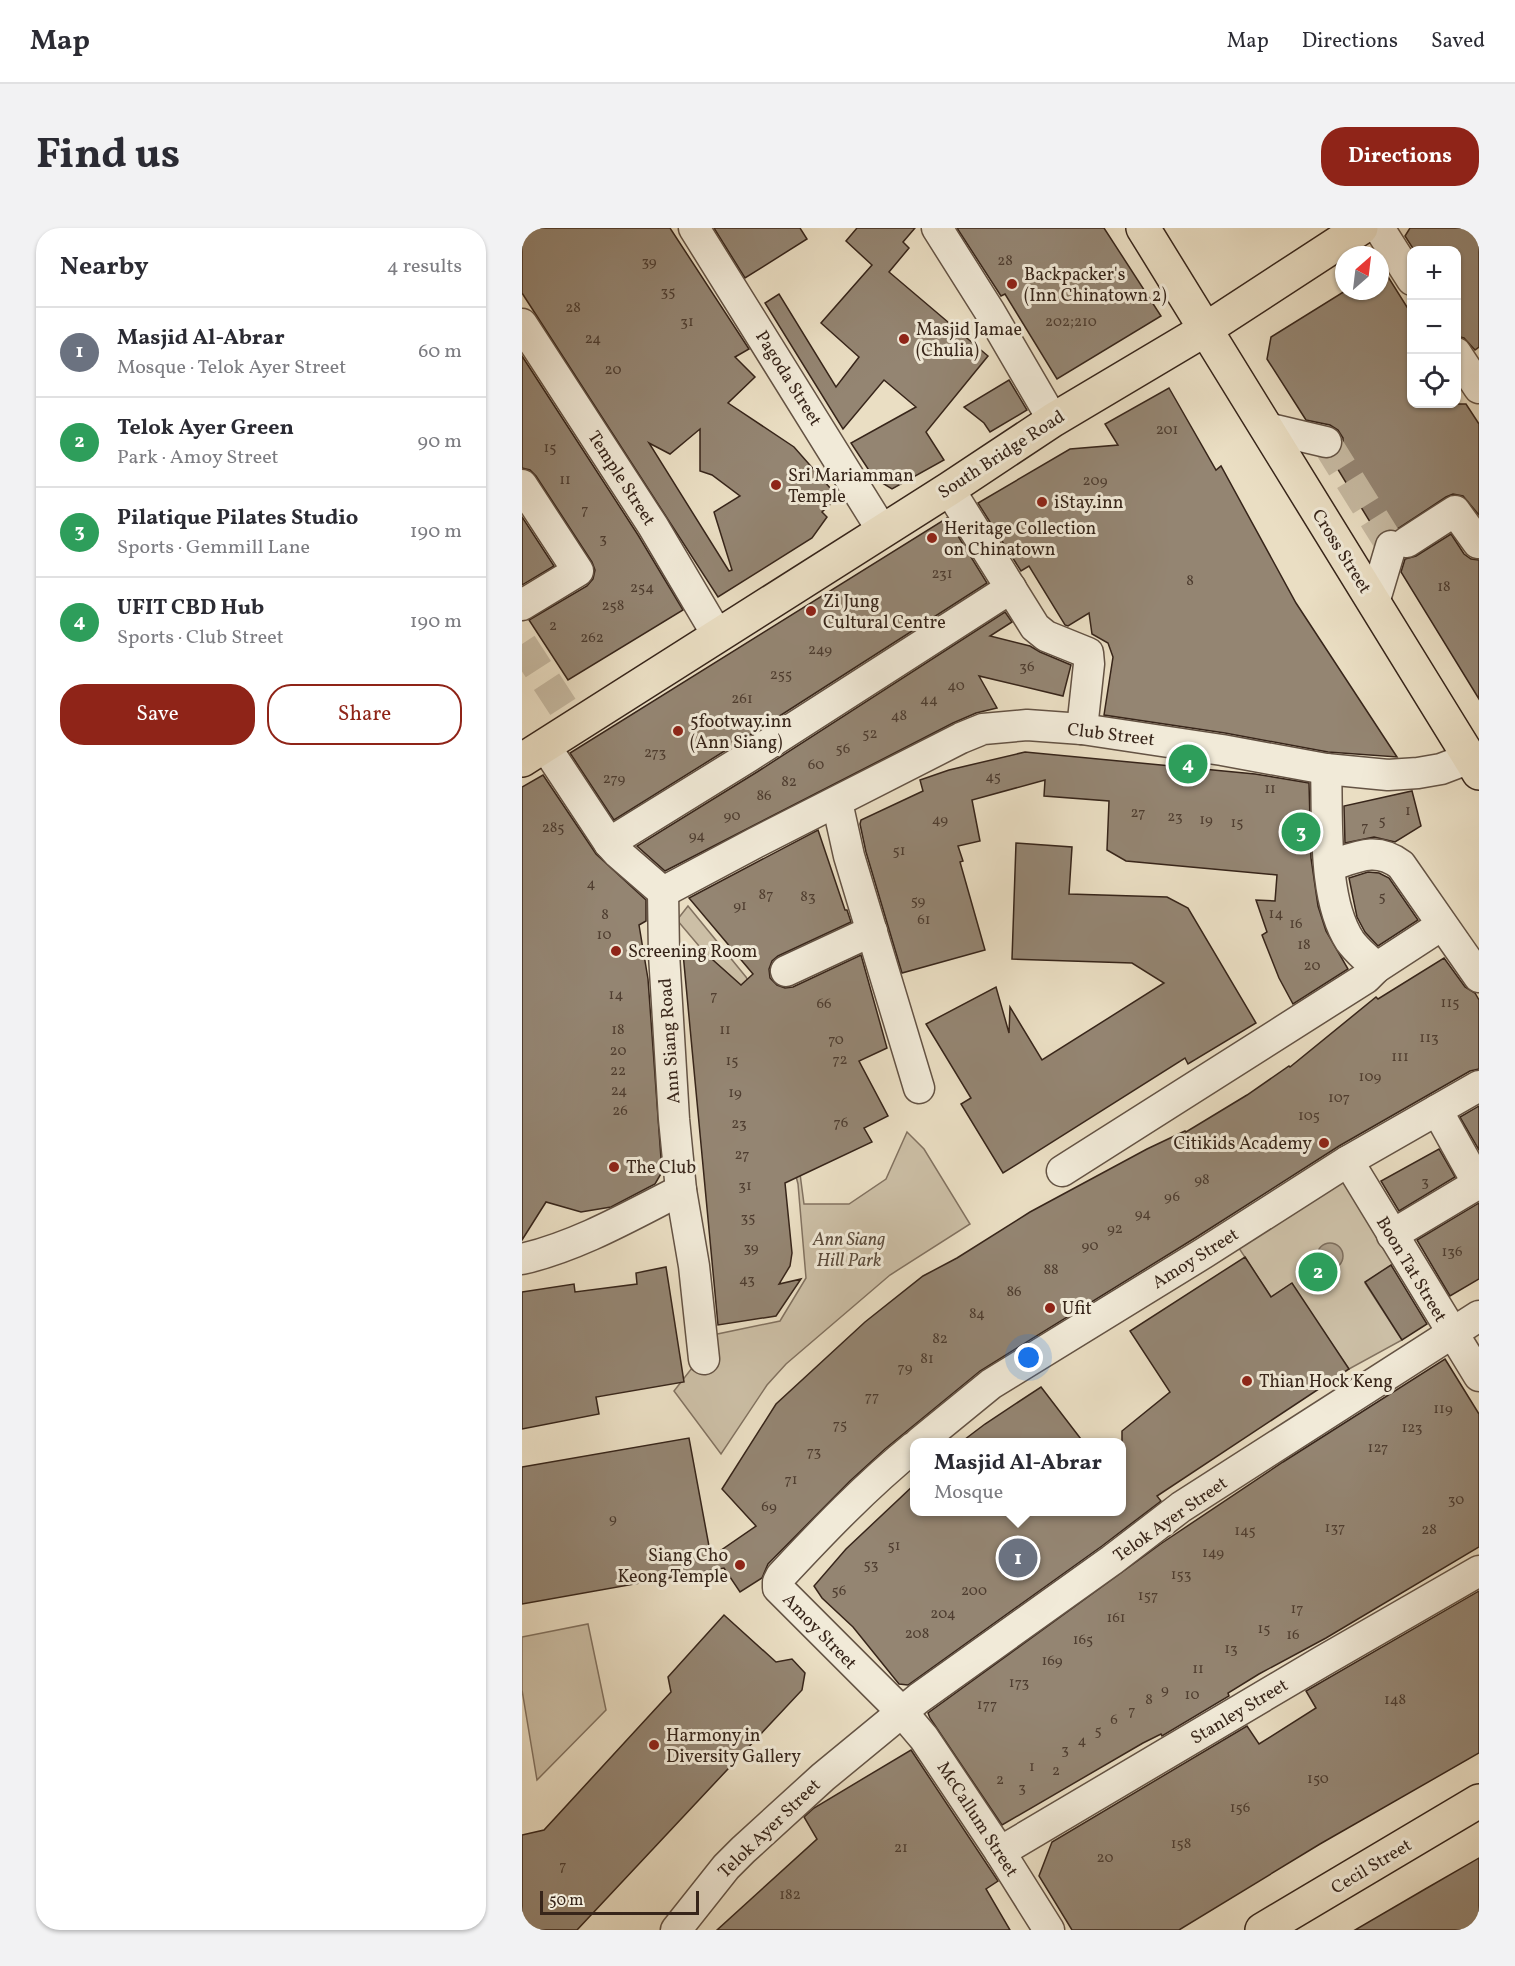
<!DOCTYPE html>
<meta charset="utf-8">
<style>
body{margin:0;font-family:Vollkorn,serif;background:#f2f2f3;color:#2b2b33}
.controls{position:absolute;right:18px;top:18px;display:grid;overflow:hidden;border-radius:12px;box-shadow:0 2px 4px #0004}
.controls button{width:54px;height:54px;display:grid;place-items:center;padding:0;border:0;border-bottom:2px solid #e1e1e2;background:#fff;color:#2b2b33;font:30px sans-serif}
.compass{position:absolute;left:813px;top:18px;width:54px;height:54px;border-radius:50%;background:#fff;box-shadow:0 2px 4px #0004;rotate:28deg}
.scale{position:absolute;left:18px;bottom:15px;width:159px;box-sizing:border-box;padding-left:6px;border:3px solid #37251a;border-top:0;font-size:16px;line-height:21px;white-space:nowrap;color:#37251a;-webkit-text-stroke:4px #f1ead8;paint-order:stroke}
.you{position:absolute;left:507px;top:1130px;width:21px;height:21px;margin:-15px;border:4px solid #fff;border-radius:50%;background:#1a73e8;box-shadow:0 0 0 9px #1a73e833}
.badge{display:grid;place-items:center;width:39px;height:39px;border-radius:50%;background:#8f2418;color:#fff;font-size:20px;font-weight:700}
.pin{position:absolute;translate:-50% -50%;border:3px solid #fff;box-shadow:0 2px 6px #0006}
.popup{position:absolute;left:388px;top:1210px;width:216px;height:78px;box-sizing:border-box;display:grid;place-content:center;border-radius:12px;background:#fff;filter:drop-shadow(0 2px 4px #0005);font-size:20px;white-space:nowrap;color:#7c7c81}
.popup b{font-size:22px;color:#2b2b33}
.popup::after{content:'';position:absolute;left:50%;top:100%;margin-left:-12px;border:12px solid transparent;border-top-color:#fff}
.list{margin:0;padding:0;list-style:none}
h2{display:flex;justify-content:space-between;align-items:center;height:78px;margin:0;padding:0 24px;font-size:26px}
h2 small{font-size:20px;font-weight:400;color:#7c7c81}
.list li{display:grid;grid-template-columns:39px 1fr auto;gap:18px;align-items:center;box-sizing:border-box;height:90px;padding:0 24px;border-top:2px solid #e1e1e2}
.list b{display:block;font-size:22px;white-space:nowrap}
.list p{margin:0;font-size:20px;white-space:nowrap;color:#7c7c81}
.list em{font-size:20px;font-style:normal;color:#7c7c81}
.actions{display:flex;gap:12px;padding:18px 24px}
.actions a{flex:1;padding:14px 0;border:2px solid #8f2418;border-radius:24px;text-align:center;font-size:21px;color:#8f2418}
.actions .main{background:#8f2418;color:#fff}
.icon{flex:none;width:33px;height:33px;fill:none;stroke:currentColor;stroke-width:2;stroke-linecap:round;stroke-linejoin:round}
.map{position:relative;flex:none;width:957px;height:1702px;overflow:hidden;border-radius:24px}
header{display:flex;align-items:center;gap:36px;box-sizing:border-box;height:84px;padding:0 30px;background:#fff;border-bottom:2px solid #e1e1e2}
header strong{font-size:28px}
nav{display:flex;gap:33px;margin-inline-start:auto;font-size:21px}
.intro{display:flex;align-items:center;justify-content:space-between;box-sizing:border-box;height:144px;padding:0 36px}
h1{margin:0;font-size:42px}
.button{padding:15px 27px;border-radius:24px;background:#8f2418;color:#fff;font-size:21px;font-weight:700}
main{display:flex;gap:36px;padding:0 36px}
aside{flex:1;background:#fff;border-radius:24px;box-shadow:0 2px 4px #0004}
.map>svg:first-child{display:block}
</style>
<header>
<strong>Map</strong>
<nav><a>Map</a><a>Directions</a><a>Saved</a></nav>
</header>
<div class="intro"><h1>Find us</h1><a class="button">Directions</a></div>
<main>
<aside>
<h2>Nearby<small>4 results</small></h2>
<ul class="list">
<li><span class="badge" style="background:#6b7280">1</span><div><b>Masjid Al-Abrar</b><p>Mosque · Telok Ayer Street</p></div><em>60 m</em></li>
<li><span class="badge" style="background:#2e9e5b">2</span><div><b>Telok Ayer Green</b><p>Park · Amoy Street</p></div><em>90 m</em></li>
<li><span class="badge" style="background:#2e9e5b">3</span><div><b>Pilatique Pilates Studio</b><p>Sports · Gemmill Lane</p></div><em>190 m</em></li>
<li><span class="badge" style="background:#2e9e5b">4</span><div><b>UFIT CBD Hub</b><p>Sports · Club Street</p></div><em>190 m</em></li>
</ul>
<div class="actions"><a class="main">Save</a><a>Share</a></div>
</aside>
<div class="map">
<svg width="957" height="1702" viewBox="0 0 957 1702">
<rect width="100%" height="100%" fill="#eadec3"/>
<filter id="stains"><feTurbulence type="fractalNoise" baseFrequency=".00333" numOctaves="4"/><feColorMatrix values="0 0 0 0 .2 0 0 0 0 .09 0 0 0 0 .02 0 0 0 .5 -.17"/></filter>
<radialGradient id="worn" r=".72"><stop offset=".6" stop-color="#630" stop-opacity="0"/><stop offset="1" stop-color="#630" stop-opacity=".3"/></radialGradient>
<!-- green -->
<g fill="#ccbfa6" stroke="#827260" stroke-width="1.5">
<path d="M166,678l58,71 24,46 19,67 15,114h45l37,-25 21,-47 17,17 46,75 -80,51 -104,89 -19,21 -46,69 -47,-63 29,-37 5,-18 72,-15 26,-43 -8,-94 -30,-115 -47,-97 -44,-52z"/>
<path d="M826,933l49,100 -32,22 37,57 -53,29 -58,-85 -20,13 -40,-61z"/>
<path d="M66,1396l18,86 -69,70 -15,-90v-53z"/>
</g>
<!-- water -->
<circle fill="#ad9f8a" stroke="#7e6e5d" stroke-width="1.5" cx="808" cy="1028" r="13"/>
<!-- building -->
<g fill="#948572" stroke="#37251a" stroke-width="1.5" fill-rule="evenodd">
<path d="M0,0h148l79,121 -14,8 20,20 -27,26 66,44 44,50 -16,15 5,5 -15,21 -94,59 -196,-304zM178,201v42l12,4 28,21 -26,16 18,58 -3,1 -80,-128 21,11z"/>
<path d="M192,0h86l7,11 -62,39z"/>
<path d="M335,0h58l-12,14 6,6 -20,24 99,84 -62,76 18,28 -52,29 -18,-11 -23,-35 65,-36 -32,-27 -41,49 -78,-126 14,-9 57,93 23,-30 -38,-34 51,-58 -26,-24z"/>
<path d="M435,0h147l57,88 -104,63 -52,-85 -4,2z"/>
<path d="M888,0h69v119l-4,3 -11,-12 -8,-2v-86h-42l-9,-14z"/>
<path d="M858,36l32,51v89h54l13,20v91l-16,-19 -10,-2 -7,3 -50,33 -10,-1 -8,6 -47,-77 7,-4 5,-7v-9l-5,-8 -8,-5 -24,-5 -39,-61 4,-22 74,-46h35z"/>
<path d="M0,128l116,179 45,75 -115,70 -39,-60 58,-34 6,-7 2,-9 -3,-8 -56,-86 -6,-6 -8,-2z"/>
<path d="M487,152l18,30 -37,22 -6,-9 -20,-16z"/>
<path d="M647,160l47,82 5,-4 75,137 101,154 -69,-5 -103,-19 -121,-18 9,-58 -5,-14 -16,-9 -3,-21 -21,13 -3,-1 -36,-59 -8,5 -43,-68 92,-54 48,-4 -13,-21z"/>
<path d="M0,289l32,49 -32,19z"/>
<path d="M425,290l40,65 -248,159 -125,78 -44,-67z"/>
<path d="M929,306l13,20 7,5 8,1v139l-78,-127 4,-13 11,-3z"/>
<path d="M483,384l7,10 -22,14 40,10 10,6 31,13 -8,31 -84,-20 18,32 -21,5 -23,10 -288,148 -28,-25 120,-74z"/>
<path d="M503,524l230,22 54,9 2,75 7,48 8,25 22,38 -55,35 -14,-26 -17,-43 5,-3 -11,-32 19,1 2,-26 -151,-14 -19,-11 2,-49 -65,-5 1,-16 -73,20 8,41 -22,5 5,15 -3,1 25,88 -83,23 -36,-121 -6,-28 1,-4 62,-29 -3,-11 29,-10z"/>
<path d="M21,547l53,79 50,46v21l-7,4 9,54 14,193 -7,12 -44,23 -30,5 -35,-10 -24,38v-453z"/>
<path d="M890,563l9,35 -26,16 -21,-5 -29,6 -1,-37z"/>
<path d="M296,602l27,80h2l4,12 -73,34 -6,5 -3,8 1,9 7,7 8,3 8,-1 68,-32 26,93 -28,13 29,55 -24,12 8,14 -87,41 7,70 -2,13 -11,18 22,-5 -25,37 -58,9 -35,-372 21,-1 37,33 12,-11 -64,-76z"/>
<path d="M494,615l56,4 -3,47 98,3 21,11 68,115 -68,41 -3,-6 -182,115 -42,-69 10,-6 -45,-74 70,-37 13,46 1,-26 32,53 122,-77 -32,-20 -120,-4z"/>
<path d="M846,644l11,1 10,5 29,42 -40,26 -13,-14 -8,-15 -8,-39z"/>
<path d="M922,730l21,29 10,6 4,7v69l-9,2 -131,75 -144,92 -215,133 -95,78 -35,32 -82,83 -6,14 -22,14 -16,-24 -202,36v-137l167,-29 22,119 45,-31 -34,-37 54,-85 89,-82 58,-46 34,-18 73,-46 117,-63 38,-18 1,1 61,-37 42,-29 1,1 86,-70 2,2z"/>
<path d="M957,878v44l-19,-33z"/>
<path d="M917,921l16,28 -56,34 -18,-30z"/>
<path d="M957,975v76l-29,17 -33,-56z"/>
<path d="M723,1029l26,40 21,-14 57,86 -192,127 4,5 -59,45 -194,139 -9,-1 -46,-57 -31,-29 -8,-12 32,-37 69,-65v28h207v-81l48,-39 -40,-61z"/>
<path d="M869,1037l36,59 -25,16 -37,-58z"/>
<path d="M144,1039l18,115 -88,15 3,17 -77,15v-137l52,-8 1,8 62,-8 -1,-11z"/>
<path d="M923,1131l34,55v133l-153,91 -67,36 -31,19 1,3 -67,40 -1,-2 -18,9 -141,82 -72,-107 -2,-5 234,-170 121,-81z"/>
<path d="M519,1159l43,56h-124l25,-19z"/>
<path d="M957,1363v162l-159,91 -141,86h-107l-33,-54 13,-34 195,-116 12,18 57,-36 -10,-17z"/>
<path d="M202,1387l52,47 16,-3 13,14 -3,17 -225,240h-55v-95l22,-5 127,-138 -3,-15z"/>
<path d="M389,1522l87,131 -12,8 24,41h-293l100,-91 -13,-22 10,-9z"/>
<path d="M957,1630v72h-124l72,-42z"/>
</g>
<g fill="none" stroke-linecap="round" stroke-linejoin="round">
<!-- minor-tunnel -->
<g stroke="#c6b9a1" stroke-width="30" stroke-dasharray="30 15" stroke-linecap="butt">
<path d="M804,214l65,104"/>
<path d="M0,416l54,83"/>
</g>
<!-- minor casing -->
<g stroke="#645344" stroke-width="33">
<g id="minor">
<path d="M172,0l188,302"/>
<path d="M415,0l53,84 63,108"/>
<path d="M857,0l33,52"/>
<path d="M0,96l131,202 65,110"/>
<path d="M934,125l23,35"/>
<path d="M745,200l59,14"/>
<path d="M0,257l56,86 -56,34"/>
<path d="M427,261l86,138 11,9 42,17 1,11 -7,65"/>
<path d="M885,314l48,-31 23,32 1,-1"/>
<path d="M852,375l17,-57"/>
<path d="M23,518l64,97 9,10 45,39"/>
<path d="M804,541c2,50 -4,129 24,172 7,10 18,18 26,27"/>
<path d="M315,574l12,54 70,232"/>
<path d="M87,615l139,-86 263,-169"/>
<path d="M808,638c27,-9 46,-20 71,-1l78,112"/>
<path d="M141,664l92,-49 206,-105 22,-9 44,-4 55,4 140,21 104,19 62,6 30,-2 23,-4 29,-11"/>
<path d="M141,664l1,62 10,165 7,71 13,76 10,93"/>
<path d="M264,743l86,-40"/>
<path d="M915,882l41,74"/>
<path d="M826,933l131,215"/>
<path d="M540,943l304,-193 10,-10 66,-43"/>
<path d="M870,1007l87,-52"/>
<path d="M0,1031c56,-13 108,-43 159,-69"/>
<path d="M398,1214l71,-58 213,-131 144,-92 131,-75"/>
<path d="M392,1219c-48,39 -91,84 -133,129l-3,6v6l124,124 22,26 76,114 49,78"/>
<path d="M478,1624l321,-190 158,-91"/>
<path d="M154,1702l50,-63 17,-17 80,-73 96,-79 193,-138 69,-53 298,-191"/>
</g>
</g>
<!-- major casing -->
<g stroke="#37251a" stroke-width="36">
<g id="major">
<path d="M621,0l336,545"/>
<path d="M0,532l427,-271 104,-69 153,-91 155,-101"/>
<path d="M740,1702l217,-129"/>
</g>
</g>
<!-- minor -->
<use href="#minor" stroke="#f1ead8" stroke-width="30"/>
<!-- major -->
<use href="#major" stroke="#eadec3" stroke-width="33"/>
</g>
<!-- markers -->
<g fill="#8f2418" stroke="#f1ead8" stroke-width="2">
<circle cx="490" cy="56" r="6"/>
<circle cx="382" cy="111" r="6"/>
<circle cx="254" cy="257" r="6"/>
<circle cx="520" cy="274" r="6"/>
<circle cx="410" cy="310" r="6"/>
<circle cx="289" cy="383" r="6"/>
<circle cx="156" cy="503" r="6"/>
<circle cx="94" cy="723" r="6"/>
<circle cx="802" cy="915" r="6"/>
<circle cx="92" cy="939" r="6"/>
<circle cx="528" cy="1080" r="6"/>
<circle cx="725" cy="1153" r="6"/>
<circle cx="218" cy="1337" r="6"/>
<circle cx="132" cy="1517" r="6"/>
</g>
<g text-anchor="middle" stroke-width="6" stroke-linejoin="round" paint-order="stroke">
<!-- number labels -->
<g font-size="15" fill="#4e3d30">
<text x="483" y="37">28</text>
<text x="127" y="38">39</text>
<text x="146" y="68">35</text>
<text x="51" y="84">28</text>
<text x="165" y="98">31</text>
<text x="549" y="98">202;210</text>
<text x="71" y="115">24</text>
<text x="91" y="146">20</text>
<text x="645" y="206">201</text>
<text x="28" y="224">15</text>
<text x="43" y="256">11</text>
<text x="573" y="257">209</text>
<text x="63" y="286">7</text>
<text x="81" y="315">3</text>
<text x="420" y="350">231</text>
<text x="668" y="357">8</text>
<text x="922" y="363">18</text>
<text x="120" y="364">254</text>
<text x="91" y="382">258</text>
<text x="31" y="402">2</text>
<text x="70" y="414">262</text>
<text x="298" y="426">249</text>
<text x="505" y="443">36</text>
<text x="259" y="451">255</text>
<text x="434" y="462">40</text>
<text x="220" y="475">261</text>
<text x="407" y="476">44</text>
<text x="377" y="492">48</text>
<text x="348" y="510">52</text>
<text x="321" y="525">56</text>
<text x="133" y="529">273</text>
<text x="294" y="541">60</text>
<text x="471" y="553">45</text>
<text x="92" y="555">279</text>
<text x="267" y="558">82</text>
<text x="748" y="565">11</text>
<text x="242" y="572">86</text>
<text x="886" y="587">1</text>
<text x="616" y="589">27</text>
<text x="210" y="592">90</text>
<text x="653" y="593">23</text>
<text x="418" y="596">49</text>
<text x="684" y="596">19</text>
<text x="860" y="597">5</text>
<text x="715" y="599">15</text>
<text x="843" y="603">7</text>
<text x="31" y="604">285</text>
<text x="175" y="612">94</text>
<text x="377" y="627">51</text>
<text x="69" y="660">4</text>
<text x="244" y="671">87</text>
<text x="286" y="673">83</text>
<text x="860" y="673">5</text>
<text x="396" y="677">59</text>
<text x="218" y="682">91</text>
<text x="754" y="690">14</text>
<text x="83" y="691">8</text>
<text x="402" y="696">61</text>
<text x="774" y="700">16</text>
<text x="82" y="711">10</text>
<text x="782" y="721">18</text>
<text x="790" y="742">20</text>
<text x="94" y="771">14</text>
<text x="192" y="772">7</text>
<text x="928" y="779">115</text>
<text x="302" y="780">66</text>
<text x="96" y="806">18</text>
<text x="203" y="806">11</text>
<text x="907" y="814">113</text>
<text x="314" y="816">70</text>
<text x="96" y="827">20</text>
<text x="878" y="833">111</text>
<text x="318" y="836">72</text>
<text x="210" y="837">15</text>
<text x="96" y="847">22</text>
<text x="848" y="853">109</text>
<text x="97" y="867">24</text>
<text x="213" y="869">19</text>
<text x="817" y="874">107</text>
<text x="98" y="887">26</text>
<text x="787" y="892">105</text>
<text x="319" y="899">76</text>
<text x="217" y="900">23</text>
<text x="220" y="931">27</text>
<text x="680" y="956">98</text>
<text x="903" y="958">3</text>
<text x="223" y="962">31</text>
<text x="650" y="973">96</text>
<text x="621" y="990">94</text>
<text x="226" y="994">35</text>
<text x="593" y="1005">92</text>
<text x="568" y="1022">90</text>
<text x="229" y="1024">39</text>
<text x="930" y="1028">136</text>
<text x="529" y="1046">88</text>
<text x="225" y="1056">43</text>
<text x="492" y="1068">86</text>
<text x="455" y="1090">84</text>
<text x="418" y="1115">82</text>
<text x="405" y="1135">81</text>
<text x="383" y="1144">79</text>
<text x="350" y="1173">77</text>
<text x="921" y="1185">119</text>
<text x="318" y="1201">75</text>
<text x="890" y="1204">123</text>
<text x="856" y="1224">127</text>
<text x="292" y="1228">73</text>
<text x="269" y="1256">71</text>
<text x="934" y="1276">30</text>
<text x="247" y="1283">69</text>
<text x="91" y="1295">9</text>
<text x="813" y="1304">137</text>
<text x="907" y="1306">28</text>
<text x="723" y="1307">145</text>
<text x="372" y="1322">51</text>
<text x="691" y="1329">149</text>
<text x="349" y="1341">53</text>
<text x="659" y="1351">153</text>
<text x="317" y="1367">56</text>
<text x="452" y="1367">200</text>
<text x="626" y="1372">157</text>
<text x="775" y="1385">17</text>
<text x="421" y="1390">204</text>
<text x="594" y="1394">161</text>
<text x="742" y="1405">15</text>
<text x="395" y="1410">208</text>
<text x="771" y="1411">16</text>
<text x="561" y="1416">165</text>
<text x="709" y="1425">13</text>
<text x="530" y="1437">169</text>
<text x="676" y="1445">11</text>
<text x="497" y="1459">173</text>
<text x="643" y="1466">9</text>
<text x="670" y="1471">10</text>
<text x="627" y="1476">8</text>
<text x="873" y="1476">148</text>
<text x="465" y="1481">177</text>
<text x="610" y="1487">7</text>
<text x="592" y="1496">6</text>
<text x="576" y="1507">5</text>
<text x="560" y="1517">4</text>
<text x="543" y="1526">3</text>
<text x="510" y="1543">1</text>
<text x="534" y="1547">2</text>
<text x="796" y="1555">150</text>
<text x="478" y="1556">2</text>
<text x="500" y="1564">3</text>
<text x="718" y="1584">156</text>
<text x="659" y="1620">158</text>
<text x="379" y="1624">21</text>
<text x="583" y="1634">20</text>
<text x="41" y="1642">7</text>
<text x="268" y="1671">182</text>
</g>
<!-- poi labels -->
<g font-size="18" fill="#37251a" stroke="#f1ead8" text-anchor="start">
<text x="502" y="52">Backpacker's<tspan x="502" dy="21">(Inn Chinatown 2)</tspan></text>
<text x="394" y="107">Masjid Jamae<tspan x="394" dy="21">(Chulia)</tspan></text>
<text x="266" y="253">Sri Mariamman<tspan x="266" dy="21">Temple</tspan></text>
<text x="532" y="280">iStay.inn</text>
<text x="422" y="306">Heritage Collection<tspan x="422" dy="21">on Chinatown</tspan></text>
<text x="301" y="379">Zi Jung<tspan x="301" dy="21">Cultural Centre</tspan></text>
<text x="168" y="499">5footway.inn<tspan x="168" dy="21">(Ann Siang)</tspan></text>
<text x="106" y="729">Screening Room</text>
<text x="790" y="921" text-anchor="end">Citikids Academy</text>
<text x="104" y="945">The Club</text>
<text x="540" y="1086">Ufit</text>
<text x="737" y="1159">Thian Hock Keng</text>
<text x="206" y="1333" text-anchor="end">Siang Cho<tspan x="206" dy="21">Keong Temple</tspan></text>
<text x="144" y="1513">Harmony in<tspan x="144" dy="21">Diversity Gallery</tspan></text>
</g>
<!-- street labels -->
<g font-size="18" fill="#37251a" stroke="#f1ead8">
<text transform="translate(267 150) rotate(58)" y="6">Pagoda Street</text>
<text transform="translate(479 226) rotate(-33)" y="6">South Bridge Road</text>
<text transform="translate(100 250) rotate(57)" y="6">Temple Street</text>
<text transform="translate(820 323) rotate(58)" y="6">Cross Street</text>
<text transform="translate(589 506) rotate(7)" y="6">Club Street</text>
<text transform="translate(147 813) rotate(-94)" y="6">Ann Siang Road</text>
<text transform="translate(673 1030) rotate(-32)" y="6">Amoy Street</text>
<text transform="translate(890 1041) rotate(59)" y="6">Boon Tat Street</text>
<text transform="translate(648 1291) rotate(-35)" y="6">Telok Ayer Street</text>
<text transform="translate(298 1403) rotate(46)" y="6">Amoy Street</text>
<text transform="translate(717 1483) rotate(-31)" y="6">Stanley Street</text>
<text transform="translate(456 1591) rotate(57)" y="6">McCallum Street</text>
<text transform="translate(247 1600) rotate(-44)" y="6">Telok Ayer Street</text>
<text transform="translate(849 1638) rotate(-31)" y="6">Cecil Street</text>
</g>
<!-- park labels -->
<g font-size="18" font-style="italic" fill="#5c4c3d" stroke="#f1ead8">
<text x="327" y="1017">Ann Siang<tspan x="327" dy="21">Hill Park</tspan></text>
</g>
</g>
<rect width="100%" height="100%" filter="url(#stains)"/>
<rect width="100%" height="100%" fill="url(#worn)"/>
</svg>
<div class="controls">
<button>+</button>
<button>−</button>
<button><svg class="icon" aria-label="locate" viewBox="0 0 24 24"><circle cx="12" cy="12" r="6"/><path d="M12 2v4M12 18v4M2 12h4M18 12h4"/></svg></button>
</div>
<svg class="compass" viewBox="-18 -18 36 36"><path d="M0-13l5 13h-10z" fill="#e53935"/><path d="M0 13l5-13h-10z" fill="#7c7c81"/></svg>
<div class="scale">50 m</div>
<div class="you"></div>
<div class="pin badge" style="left:496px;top:1330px;background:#6b7280">1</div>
<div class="popup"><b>Masjid Al-Abrar</b>Mosque</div>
<div class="pin badge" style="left:796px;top:1044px;background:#2e9e5b">2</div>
<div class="pin badge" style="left:779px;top:604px;background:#2e9e5b">3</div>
<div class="pin badge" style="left:666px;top:536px;background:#2e9e5b">4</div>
</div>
</main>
